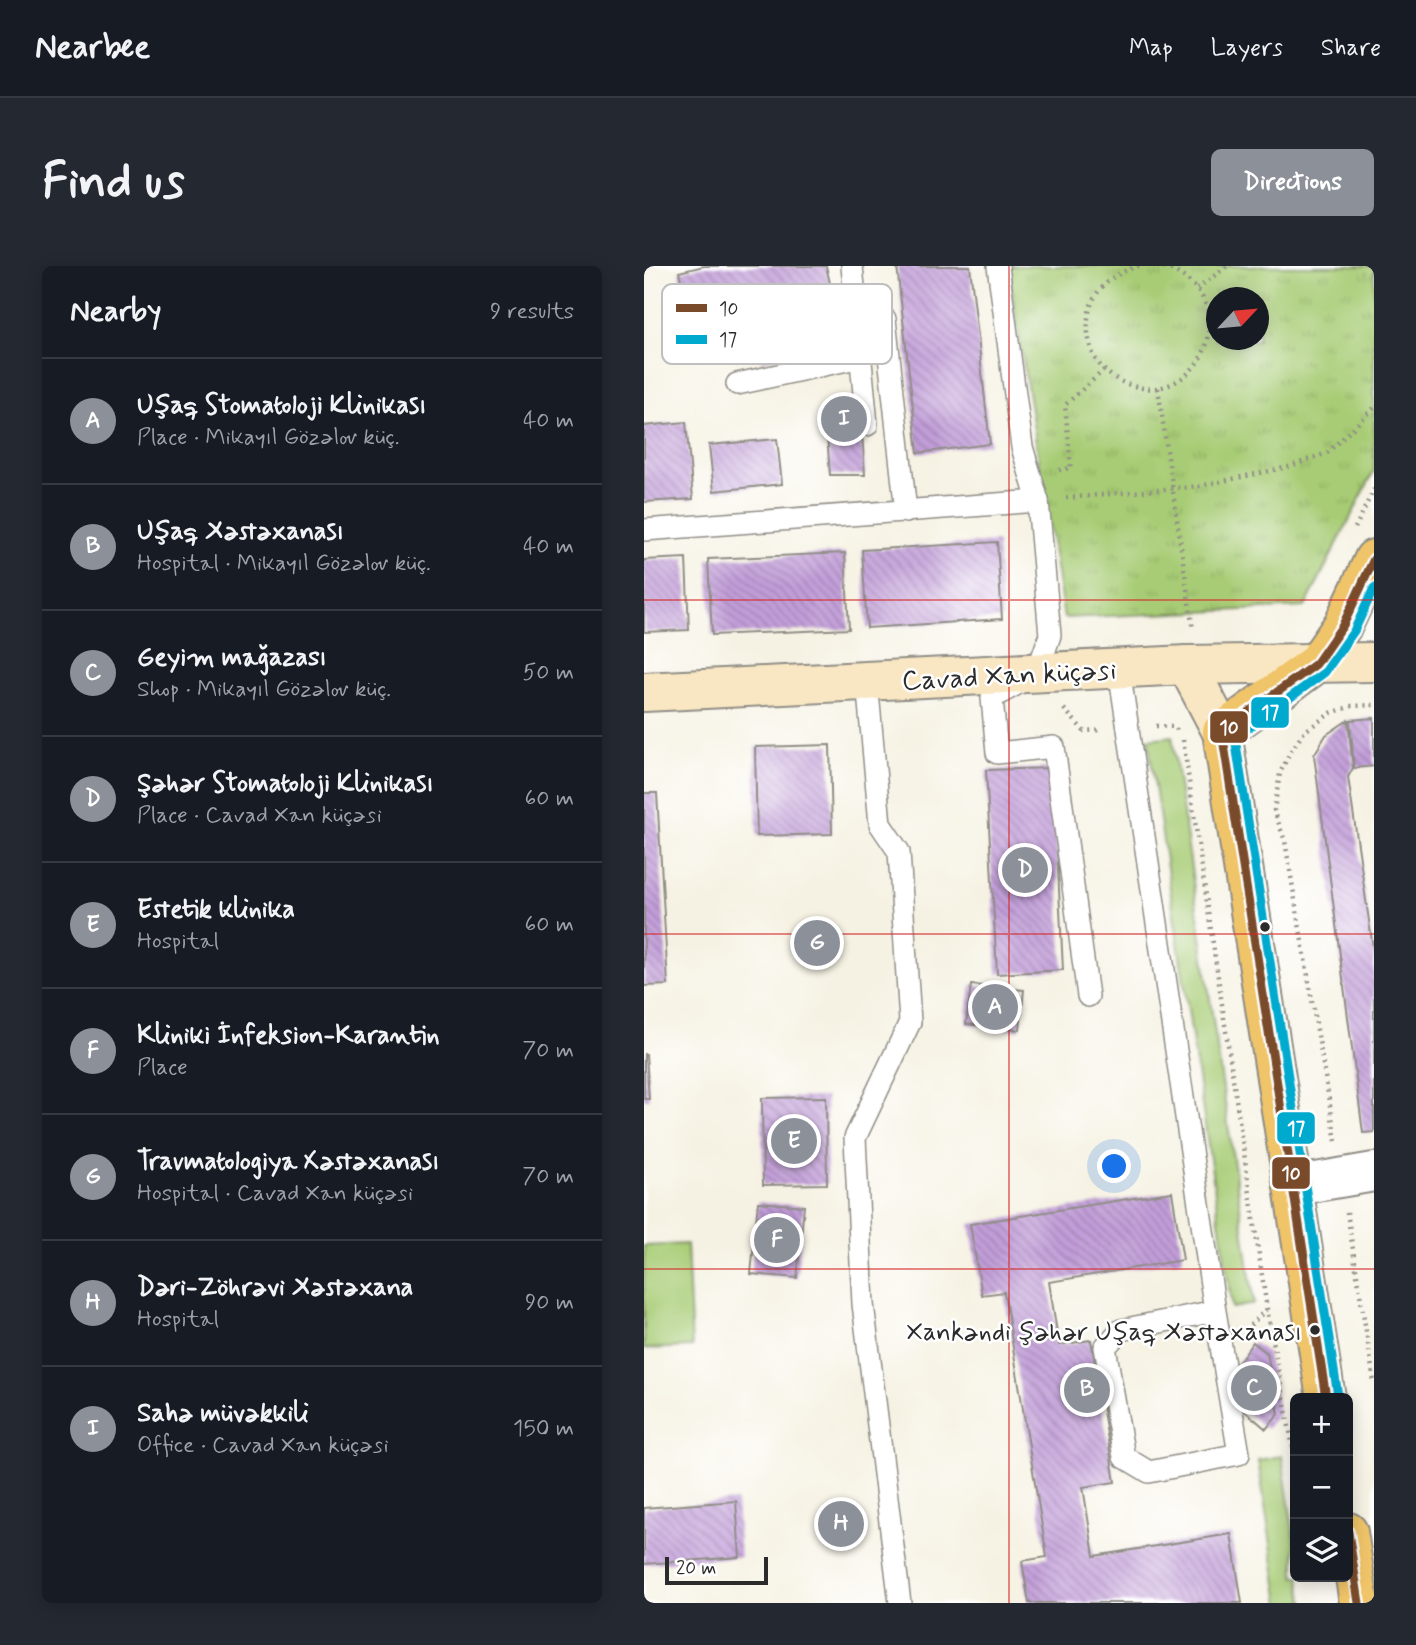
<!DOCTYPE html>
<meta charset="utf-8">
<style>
body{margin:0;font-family:Mynerve,sans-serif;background:#242831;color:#f1f3f6}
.controls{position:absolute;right:21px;bottom:21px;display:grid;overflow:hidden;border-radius:10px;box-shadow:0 4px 18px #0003}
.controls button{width:63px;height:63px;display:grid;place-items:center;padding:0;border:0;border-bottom:2px solid #363941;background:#171b24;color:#f1f3f6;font:35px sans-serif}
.compass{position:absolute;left:562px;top:21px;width:63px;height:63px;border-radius:50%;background:#171b24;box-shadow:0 4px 18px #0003;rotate:64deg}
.scale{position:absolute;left:21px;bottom:18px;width:103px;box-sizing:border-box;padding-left:7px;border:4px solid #2b2b2b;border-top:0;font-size:19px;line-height:24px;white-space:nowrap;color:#2b2b2b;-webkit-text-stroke:5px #fff;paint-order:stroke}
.you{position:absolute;left:471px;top:901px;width:24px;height:24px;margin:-18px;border:5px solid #fff;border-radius:50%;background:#1a73e8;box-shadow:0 0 0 10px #1a73e833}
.badge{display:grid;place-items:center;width:46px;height:46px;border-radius:50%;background:#8c9099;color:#fff;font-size:23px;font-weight:700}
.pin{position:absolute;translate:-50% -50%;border:4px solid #fff;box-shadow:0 2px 7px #0006}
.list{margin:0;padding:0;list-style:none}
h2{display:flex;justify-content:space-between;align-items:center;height:91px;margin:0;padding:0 28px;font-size:30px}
h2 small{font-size:23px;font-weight:400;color:#9ea1a6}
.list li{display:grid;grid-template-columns:46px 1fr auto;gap:21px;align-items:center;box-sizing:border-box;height:126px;padding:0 28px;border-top:2px solid #363941}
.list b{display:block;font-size:26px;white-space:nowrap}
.list p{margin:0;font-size:23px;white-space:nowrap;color:#9ea1a6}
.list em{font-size:23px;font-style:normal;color:#9ea1a6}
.icon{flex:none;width:38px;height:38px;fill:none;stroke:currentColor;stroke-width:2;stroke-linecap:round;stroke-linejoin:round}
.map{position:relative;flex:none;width:730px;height:1337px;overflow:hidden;border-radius:10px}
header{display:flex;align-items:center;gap:42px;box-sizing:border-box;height:98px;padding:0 35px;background:#171b24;border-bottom:2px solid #363941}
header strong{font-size:33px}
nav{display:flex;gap:38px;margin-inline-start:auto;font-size:24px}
.intro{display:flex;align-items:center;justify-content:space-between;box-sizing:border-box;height:168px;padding:0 42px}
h1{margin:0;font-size:49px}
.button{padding:18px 32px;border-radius:10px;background:#8c9099;color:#fff;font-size:24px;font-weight:700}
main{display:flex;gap:42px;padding:0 42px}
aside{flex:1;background:#171b24;border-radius:10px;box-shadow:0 4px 18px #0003}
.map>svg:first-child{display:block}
</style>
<header>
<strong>Nearbee</strong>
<nav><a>Map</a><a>Layers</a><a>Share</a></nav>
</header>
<div class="intro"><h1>Find us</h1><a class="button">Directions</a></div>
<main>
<aside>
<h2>Nearby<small>9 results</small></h2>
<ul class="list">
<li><span class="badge">A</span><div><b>Uşaq Stomatoloji Klinikası</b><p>Place · Mikayıl Gözəlov küç.</p></div><em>40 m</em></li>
<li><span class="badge">B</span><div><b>Uşaq Xəstəxanası</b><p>Hospital · Mikayıl Gözəlov küç.</p></div><em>40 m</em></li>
<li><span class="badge">C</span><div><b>Geyim mağazası</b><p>Shop · Mikayıl Gözəlov küç.</p></div><em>50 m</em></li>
<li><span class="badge">D</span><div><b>Şəhər Stomatoloji Klinikası</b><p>Place · Cavad Xan küçəsi</p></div><em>60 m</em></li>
<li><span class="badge">E</span><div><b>Estetik klinika</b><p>Hospital</p></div><em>60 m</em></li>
<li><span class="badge">F</span><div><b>Kliniki İnfeksion-Karantin</b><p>Place</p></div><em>70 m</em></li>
<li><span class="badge">G</span><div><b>Travmatologiya Xəstəxanası</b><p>Hospital · Cavad Xan küçəsi</p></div><em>70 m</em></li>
<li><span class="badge">H</span><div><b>Dəri-Zöhrəvi Xəstəxana</b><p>Hospital</p></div><em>90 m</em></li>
<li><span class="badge">I</span><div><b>Sahə müvəkkili</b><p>Office · Cavad Xan küçəsi</p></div><em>150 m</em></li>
</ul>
</aside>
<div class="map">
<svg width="730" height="1337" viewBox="0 0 730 1337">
<defs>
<pattern id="park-tufts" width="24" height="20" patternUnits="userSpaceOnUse" patternTransform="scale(1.75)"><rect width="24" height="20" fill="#a7cc75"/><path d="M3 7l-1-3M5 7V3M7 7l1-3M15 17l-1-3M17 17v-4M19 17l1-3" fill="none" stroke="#90af65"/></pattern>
<pattern id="building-back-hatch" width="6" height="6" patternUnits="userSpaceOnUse" patternTransform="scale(1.75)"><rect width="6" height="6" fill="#c29ed9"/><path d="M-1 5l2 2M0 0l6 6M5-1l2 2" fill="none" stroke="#9e81b0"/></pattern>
</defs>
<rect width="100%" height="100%" fill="#fff"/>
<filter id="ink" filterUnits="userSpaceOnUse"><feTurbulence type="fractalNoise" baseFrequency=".0143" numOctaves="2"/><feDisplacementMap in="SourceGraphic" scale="14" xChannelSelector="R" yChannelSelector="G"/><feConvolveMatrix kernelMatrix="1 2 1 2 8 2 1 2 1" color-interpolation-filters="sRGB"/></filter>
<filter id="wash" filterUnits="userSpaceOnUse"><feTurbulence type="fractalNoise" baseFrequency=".00686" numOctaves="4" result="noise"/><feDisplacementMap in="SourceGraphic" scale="28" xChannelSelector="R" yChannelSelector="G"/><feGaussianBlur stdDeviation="1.57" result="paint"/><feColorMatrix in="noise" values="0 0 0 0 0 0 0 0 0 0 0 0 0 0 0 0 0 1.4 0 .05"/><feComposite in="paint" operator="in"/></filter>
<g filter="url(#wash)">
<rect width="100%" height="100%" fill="#f6f2e3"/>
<!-- grass -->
<g fill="#a7cc75" stroke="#697c50" stroke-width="2">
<path d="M528,470l82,568 -22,4 -84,-569z"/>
<path d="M43,978l5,103 -48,2v-103z"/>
<path d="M638,1190l13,87v34h5l4,26h-24l-22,-143z"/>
</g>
<!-- park -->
<path fill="url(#park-tufts)" stroke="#697c50" stroke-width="2" fill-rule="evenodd" d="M364,0h366v205l-69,136 -241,11zM572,32h42v42h-42z"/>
<g id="blocks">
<!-- building -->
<g fill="url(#building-back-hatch)">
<path d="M60,0h122l8,35 -18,4 10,41 -65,15 -3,-16 -59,14 -20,-87z"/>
<path d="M253,0h73l20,178 -72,9z"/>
<path d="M216,140l5,69h-35l-5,-67z"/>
<path d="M42,156l7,77 -49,3v-76z"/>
<path d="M133,173l5,45 -68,7 -5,-46z"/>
<path d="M353,276l5,77 -135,9 -5,-78z"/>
<path d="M201,287l4,76 -137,6 -4,-76z"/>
<path d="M42,292l3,72 -45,2v-72z"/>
<path d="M730,452v48l-20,2 -4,-48z"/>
<path d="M704,454l5,48 -5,9 26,178v177l-11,1 -49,-378 12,-20z"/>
<path d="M186,479l2,89 -75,2 -2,-89z"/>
<path d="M409,502l10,202 -66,4 -11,-204z"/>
<path d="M0,527h13l11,192 -24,1z"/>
<path d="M327,719l53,5 -4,40 -54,-6z"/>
<path d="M0,788h2l3,45h-5z"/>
<path d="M182,831l1,87 -64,1 -1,-87z"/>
<path d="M528,926l11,68 -134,22 10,63 32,-5 24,142 -32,5 11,69 137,-22 11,69h-213l-7,-42 25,-4 -43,-265 -22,3 -12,-71z"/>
<path d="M114,936l46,4 -7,72 -46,-4z"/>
<path d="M609,1076l14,11 12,61 -13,15 -28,-24 -5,-35z"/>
<path d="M92,1235l4,56 -96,7v-56z"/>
</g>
</g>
</g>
<g filter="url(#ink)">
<use href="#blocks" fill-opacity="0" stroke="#908e87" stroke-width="2"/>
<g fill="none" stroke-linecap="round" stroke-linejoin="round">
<!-- lane casing -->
<g stroke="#908e87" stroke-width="24">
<g id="lane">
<path d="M208,0l15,159"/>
<path d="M354,0l24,181 16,54"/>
<path d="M241,53l21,193"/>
<path d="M93,118l124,-27"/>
<path d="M0,264l394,-29 12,134 -13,38 -45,25 5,55 57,-6 34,249"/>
<path d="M475,403l96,642 24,143 -90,18 -25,-15 -19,-110 16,-17 94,-19"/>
<path d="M223,415l13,143 19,28 11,170 -55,116 8,166 37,299"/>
</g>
</g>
<!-- street casing -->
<g stroke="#908e87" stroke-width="42">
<path id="street" d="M649,920l81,-14"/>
</g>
<!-- secondary casing -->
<g stroke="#908e87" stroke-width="42">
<g id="secondary">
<path d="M543,399l35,67"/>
<path d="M0,426l543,-27 187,-3"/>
</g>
</g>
<!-- primary casing -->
<g stroke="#908e87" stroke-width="42">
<g id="primary">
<path d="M682,1132l-104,-666 94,-68 27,-39 31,-66"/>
<path d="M704,1266l11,71"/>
</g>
</g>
<!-- path -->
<g stroke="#908e87" stroke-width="4.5" stroke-dasharray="2 5" stroke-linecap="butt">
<path d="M495,0c-41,11 -61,43 -47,85 5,16 22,29 38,34 60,21 107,-59 61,-102 -11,-10 -23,-16 -38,-17"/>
<path d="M553,23l30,-23"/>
<path d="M514,122l35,242"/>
<path d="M415,204l12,-2 -6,-63 39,-35"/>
<path d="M422,232l134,-12 88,-19 39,-14 47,-45"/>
<path d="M711,262l19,-39"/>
<path d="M420,443l20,22 17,-1"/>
<path d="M512,460l19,1 2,3"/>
<path d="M539,474l84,569 28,149"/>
<path d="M692,875l-51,-300 -11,-31 6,-37 10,-21 15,-21 26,-18 21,-7 22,-1"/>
<path d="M703,946l27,169"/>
<path d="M601,1064l21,-20"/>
</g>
<!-- lane -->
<use href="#lane" stroke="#fff" stroke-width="21"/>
<!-- street -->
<use href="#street" stroke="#fff" stroke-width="38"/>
<!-- secondary -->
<use href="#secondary" stroke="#f9e7c3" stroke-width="38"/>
<!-- primary -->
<use href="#primary" stroke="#f0c469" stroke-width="38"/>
<!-- bus-1 casing -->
<g stroke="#fff" stroke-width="14">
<g id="bus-1">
<path d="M682,1132l-104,-666 94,-68 27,-39 31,-66"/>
<path d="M704,1266l11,71"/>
</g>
</g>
<!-- bus-2 casing -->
<g stroke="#fff" stroke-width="14">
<path id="bus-2" d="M694,1130l-103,-658 90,-66 29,-41 20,-43"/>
</g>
<!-- bus-1 -->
<use href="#bus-1" stroke="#7a4b2a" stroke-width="9"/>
<!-- bus-2 -->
<use href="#bus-2" stroke="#00a9ce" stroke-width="9"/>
</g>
</g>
<!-- grid -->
<path fill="none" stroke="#d62828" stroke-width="2" stroke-opacity="0.55" d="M365,0v1337M0,334h730M0,668h730M0,1003h730"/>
<!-- markers -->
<g fill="#2b2b2b" stroke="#fff" stroke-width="2.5">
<circle cx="621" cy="661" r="6"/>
<circle cx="671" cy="1064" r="6"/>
</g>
<g text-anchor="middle" stroke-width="5" stroke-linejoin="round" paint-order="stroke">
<!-- bus labels -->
<g font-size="26" fill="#2b2b2b" stroke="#fff" text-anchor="end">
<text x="658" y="1074">Xankəndi şəhər Uşaq Xəstəxanası</text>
</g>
<!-- street labels -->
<g font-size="28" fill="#2b2b2b" stroke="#fff">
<text transform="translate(365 408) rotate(-3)" y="10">Cavad Xan küçəsi</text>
</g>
</g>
<!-- legend -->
<rect x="18" y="18" width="230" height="80" rx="10" fill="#fff" stroke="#bfbfbf" stroke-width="2"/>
<rect x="32" y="38" width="31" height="8" fill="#7a4b2a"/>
<rect x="32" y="69" width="31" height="9" fill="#00a9ce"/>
<g font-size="19" fill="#2b2b2b">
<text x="75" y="49">10</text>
<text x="75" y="80">17</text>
</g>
<g stroke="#fff" stroke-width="2.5">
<rect x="606" y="430" width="40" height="33" rx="7" fill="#00a9ce"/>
<rect x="565" y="444" width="40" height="34" rx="7" fill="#7a4b2a"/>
<rect x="632" y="845" width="40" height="34" rx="7" fill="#00a9ce"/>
<rect x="627" y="890" width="40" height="34" rx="7" fill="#7a4b2a"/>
</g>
<g font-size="19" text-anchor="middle" font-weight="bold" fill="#fff">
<text x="626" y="453">17</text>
<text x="585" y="468">10</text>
<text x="652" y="869">17</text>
<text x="647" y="914">10</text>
</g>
</svg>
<div class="controls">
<button>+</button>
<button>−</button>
<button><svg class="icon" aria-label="layers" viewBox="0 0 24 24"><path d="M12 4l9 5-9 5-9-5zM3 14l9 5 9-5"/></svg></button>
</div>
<svg class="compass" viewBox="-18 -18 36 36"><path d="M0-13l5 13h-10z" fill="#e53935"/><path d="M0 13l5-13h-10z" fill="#9ea1a6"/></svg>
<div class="scale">20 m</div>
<div class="you"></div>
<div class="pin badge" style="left:351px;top:741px">A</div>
<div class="pin badge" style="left:443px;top:1124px">B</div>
<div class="pin badge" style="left:610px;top:1122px">C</div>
<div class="pin badge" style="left:381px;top:604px">D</div>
<div class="pin badge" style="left:150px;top:875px">E</div>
<div class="pin badge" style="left:133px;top:974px">F</div>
<div class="pin badge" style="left:173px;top:677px">G</div>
<div class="pin badge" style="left:197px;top:1258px">H</div>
<div class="pin badge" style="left:200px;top:153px">I</div>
</div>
</main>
